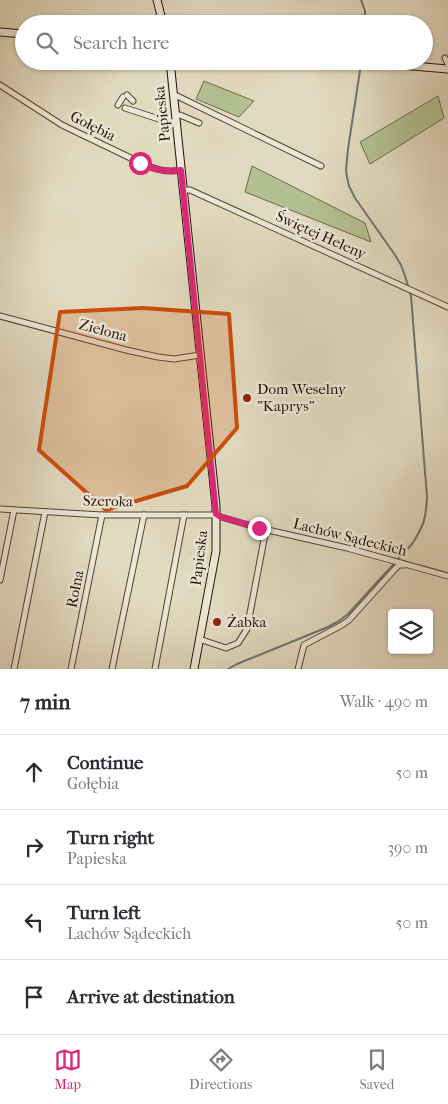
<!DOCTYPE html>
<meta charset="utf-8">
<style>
body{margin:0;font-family:"IM FELL French Canon",serif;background:#f7f7f7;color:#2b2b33}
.controls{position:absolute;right:15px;bottom:15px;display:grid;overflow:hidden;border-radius:5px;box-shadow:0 1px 4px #0004}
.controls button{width:45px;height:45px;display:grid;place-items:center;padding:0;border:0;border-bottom:1px solid #e1e1e2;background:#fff;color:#2b2b33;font:25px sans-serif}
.stop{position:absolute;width:15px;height:15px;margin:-11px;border:4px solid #db2777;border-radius:50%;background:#fff}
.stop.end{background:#db2777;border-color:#fff;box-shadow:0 1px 5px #0008}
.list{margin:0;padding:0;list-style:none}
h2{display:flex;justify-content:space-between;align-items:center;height:65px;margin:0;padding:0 20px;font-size:21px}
h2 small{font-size:16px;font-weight:400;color:#7c7c81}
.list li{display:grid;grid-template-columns:32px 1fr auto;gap:15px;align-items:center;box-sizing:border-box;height:75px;padding:0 20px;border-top:1px solid #e1e1e2}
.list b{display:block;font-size:19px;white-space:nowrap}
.list p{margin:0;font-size:16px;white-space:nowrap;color:#7c7c81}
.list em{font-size:16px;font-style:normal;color:#7c7c81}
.icon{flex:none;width:28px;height:28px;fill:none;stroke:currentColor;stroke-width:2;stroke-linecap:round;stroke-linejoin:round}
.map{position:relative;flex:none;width:448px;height:669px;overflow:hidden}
.search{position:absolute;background:#fff;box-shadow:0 1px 4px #0004;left:15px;right:15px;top:15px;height:55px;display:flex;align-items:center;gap:12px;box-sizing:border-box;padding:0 18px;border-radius:28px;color:#7c7c81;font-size:19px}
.sheet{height:365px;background:#fff}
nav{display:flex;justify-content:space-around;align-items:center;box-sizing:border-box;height:70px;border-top:1px solid #e1e1e2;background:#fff;font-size:14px;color:#7c7c81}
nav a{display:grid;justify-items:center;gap:2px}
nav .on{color:#db2777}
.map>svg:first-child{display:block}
</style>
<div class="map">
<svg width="448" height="669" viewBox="0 0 448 669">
<rect width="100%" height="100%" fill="#e2dac0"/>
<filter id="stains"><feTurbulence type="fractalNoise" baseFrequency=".004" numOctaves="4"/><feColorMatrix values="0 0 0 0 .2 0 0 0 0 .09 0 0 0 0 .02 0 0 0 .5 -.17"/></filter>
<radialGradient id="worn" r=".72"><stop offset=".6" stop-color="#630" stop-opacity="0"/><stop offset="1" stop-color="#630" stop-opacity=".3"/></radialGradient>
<!-- green -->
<g fill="#b3c093" stroke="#6c684c">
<path d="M204,81l50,20 -15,16 -43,-18z"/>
<path d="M438,96l6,22 -74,46 -10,-22z"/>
<path d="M252,166l113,57 6,19 -126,-50z"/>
</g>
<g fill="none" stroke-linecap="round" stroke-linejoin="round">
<!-- stream -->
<g stroke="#69766f" stroke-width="2">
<path d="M361,0l4,11v13"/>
<path d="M228,669l9,-5 91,-37 11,-6 9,-7 64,-70c12,-18 14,-26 15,-47l-16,-201 -6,-20 -4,-11 -6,-10 -40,-57 -6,-12 -2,-9 -1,-7 2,-21 13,-85"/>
</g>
<!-- street casing -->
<g stroke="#554234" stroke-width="7">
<g id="street">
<path d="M412,24v-1"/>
<path d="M445,58l3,6"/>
<path d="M0,85l62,40 79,38c13,6 25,10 40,7"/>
<path d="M173,94l148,72"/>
<path d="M127,95l6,6"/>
<path d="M118,105l5,-8"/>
<path d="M125,108l40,13"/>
<path d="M180,115l19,8"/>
<path d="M184,190h6l258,117"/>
<path d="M0,316l126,34 32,7 16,2 26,-4"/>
<path d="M0,509l102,6h114l5,2 38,11 88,20 101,28"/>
<path d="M0,580l14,-70"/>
<path d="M199,639l27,9 12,-5 9,-14 19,-100"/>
<path d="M14,669l31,-157"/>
<path d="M71,669l31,-154"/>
<path d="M112,669l32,-154"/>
<path d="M155,669l29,-154"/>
<path d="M298,669l6,-24 38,-20 7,-5 45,-50 5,-5h6"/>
</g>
</g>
<!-- secondary casing -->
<g stroke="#261006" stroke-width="9">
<g id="secondary">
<path d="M157,0l6,24"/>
<path d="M0,32l24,2"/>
<path d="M170,61l46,445v45l-22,118"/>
<path d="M353,61l95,8"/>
</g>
</g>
<!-- street -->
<use href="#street" stroke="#ece7d6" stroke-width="5"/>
<!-- secondary -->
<use href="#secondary" stroke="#ece7d6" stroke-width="7"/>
</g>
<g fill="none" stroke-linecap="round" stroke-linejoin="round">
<!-- route -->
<path stroke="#db2777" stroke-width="6" d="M140,163c14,6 26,10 41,7l35,344 5,3 38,11"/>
</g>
<!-- marked area -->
<path fill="#cb4e0b" fill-opacity="0.2" stroke="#cb4e0b" stroke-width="4" stroke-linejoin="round" d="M143,308l86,6 8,114 -50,58 -81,24 -67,-60 21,-138z"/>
<!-- markers -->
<g fill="#8f2418" stroke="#ece7d6" stroke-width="2">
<circle cx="247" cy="398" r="5"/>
<circle cx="217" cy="622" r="5"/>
</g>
<g text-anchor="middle" stroke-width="5" stroke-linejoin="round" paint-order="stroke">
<!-- street labels -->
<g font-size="15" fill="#261006" stroke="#ece7d6">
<text transform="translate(162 114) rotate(-96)" y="5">Papieska</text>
<text transform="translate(93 126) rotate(27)" y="5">Gołębia</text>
<text transform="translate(321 235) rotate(24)" y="5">Świętej Heleny</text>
<text transform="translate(103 330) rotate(15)" y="5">Zielona</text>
<text transform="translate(108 501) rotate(1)" y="5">Szeroka</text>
<text transform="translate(350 537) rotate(14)" y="5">Lachów Sądeckich</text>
<text transform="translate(199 558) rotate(-83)" y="5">Papieska</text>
<text transform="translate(75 589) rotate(-79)" y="5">Rolna</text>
</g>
<!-- poi labels -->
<g font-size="15" fill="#261006" stroke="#ece7d6" text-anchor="start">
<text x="257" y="394">Dom Weselny<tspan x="257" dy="17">"Kaprys"</tspan></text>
<text x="227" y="627">Żabka</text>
</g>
</g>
<rect width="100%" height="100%" filter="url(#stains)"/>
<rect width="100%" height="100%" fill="url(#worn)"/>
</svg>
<div class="controls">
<button><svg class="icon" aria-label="layers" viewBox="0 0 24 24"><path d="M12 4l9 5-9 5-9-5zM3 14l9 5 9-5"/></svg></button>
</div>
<div class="stop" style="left:140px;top:163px"></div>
<div class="stop end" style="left:259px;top:528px"></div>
<div class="search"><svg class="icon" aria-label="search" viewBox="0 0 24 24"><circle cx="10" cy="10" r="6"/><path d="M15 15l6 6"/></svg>Search here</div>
</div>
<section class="sheet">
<h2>7 min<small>Walk · 490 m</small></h2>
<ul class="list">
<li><svg class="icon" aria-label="ahead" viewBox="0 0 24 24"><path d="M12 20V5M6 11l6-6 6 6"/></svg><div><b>Continue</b><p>Gołębia</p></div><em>50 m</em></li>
<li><svg class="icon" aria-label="right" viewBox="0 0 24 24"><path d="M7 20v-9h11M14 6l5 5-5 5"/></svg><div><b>Turn right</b><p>Papieska</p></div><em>390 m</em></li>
<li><svg class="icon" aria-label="left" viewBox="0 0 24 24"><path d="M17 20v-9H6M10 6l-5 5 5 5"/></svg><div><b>Turn left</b><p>Lachów Sądeckich</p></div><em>50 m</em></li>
<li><svg class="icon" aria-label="arrive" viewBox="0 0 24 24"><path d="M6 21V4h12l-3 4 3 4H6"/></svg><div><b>Arrive at destination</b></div></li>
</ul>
</section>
<nav>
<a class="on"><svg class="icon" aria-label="map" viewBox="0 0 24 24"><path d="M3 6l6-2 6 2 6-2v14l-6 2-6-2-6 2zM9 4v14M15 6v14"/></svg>Map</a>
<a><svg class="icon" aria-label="directions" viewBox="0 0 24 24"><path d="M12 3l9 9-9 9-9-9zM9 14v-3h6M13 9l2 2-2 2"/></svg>Directions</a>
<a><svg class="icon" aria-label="saved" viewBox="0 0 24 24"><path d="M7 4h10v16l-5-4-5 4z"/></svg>Saved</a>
</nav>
